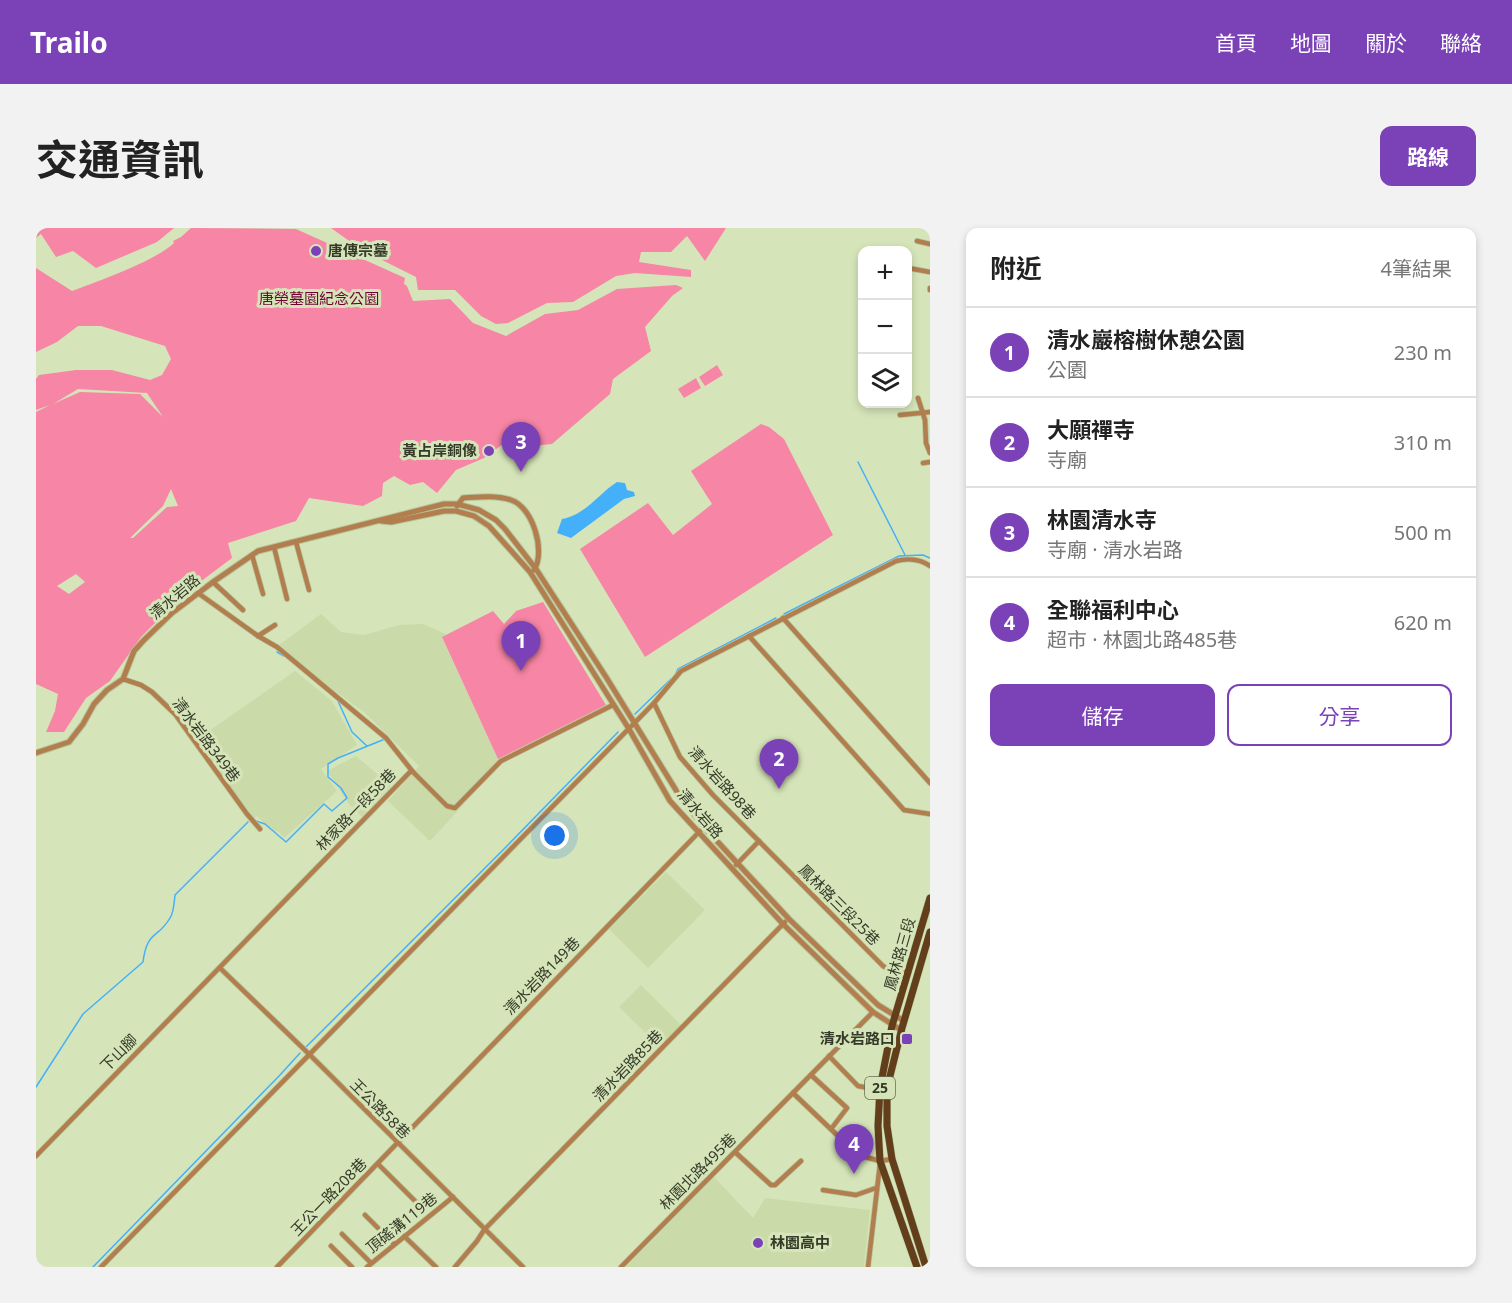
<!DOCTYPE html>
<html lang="zh-TW">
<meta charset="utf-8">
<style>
body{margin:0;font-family:"Noto Sans","Noto Sans TC",sans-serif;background:#f2f2f2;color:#222}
.controls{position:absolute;right:18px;top:18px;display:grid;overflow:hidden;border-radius:12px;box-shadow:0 3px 9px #0003}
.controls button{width:54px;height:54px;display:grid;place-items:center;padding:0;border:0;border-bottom:2px solid #e0e0e0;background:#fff;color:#222;font:30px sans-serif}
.you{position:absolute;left:519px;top:608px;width:21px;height:21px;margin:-15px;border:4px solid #fff;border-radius:50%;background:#1a73e8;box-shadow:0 0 0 9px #1a73e833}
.badge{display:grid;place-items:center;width:39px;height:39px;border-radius:50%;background:#7b42b8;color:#fff;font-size:20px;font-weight:700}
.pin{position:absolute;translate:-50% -50px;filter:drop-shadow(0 2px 3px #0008)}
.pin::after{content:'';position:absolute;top:32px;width:21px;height:18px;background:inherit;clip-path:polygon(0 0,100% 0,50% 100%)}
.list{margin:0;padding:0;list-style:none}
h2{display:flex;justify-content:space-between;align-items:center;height:78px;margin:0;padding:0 24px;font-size:26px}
h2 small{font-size:20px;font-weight:400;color:#767676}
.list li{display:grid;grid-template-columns:39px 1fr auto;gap:18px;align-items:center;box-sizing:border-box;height:90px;padding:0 24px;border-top:2px solid #e0e0e0}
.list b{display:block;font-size:22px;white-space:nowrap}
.list p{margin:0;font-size:20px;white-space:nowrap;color:#767676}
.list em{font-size:20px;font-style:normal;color:#767676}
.actions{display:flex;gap:12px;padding:18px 24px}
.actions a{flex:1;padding:14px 0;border:2px solid #7b42b8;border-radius:12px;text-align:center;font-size:21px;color:#7b42b8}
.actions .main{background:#7b42b8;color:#fff}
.icon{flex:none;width:33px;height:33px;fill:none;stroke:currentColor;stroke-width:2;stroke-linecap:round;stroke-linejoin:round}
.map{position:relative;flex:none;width:894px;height:1039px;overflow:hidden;border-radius:12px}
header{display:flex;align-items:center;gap:36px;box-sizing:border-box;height:84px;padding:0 30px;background:#7b42b8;color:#fff}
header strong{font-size:28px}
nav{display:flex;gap:33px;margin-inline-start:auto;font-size:21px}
.intro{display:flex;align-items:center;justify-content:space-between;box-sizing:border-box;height:144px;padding:0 36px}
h1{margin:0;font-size:42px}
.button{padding:15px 27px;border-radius:12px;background:#7b42b8;color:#fff;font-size:21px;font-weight:700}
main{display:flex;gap:36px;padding:0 36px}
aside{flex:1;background:#fff;border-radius:12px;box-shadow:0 3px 9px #0003}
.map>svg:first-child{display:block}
</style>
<header>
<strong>Trailo</strong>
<nav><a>首頁</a><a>地圖</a><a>關於</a><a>聯絡</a></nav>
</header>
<div class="intro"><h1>交通資訊</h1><a class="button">路線</a></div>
<main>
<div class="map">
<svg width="894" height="1039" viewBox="0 0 894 1039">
<rect width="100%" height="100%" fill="#d6e5b9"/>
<!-- built -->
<g fill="#cadba9">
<path d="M285,386l20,18 23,3 35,-10 24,-1 23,10 -4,4 56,121v8l-68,74 -42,-40 31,-35 -55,-54 -89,-64z"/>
<path d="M259,443l37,30 25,44 -36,24 16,22 -53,47 -6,-7 -3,1 -4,-5 -2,2 -12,-13 -3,2 -58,-78z"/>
<path d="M320,528l35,30 -29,31 -14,-14 -21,-32z"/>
<path d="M630,644l39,38 -57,58 -39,-39z"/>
<path d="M605,757l40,40 -22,21 -40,-39z"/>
<path d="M678,949l39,41 12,-20 105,12 -6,57h-238z"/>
</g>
<!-- green -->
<g fill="#f785a5" fill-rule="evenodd">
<path d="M0,0h138l-17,14 -61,26 -23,-17 -17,6 -15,-23 -5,4z"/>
<path d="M155,0l105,1 109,49 -1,6 3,2 6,15 37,-2 23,24 33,13 39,-22 33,-4 39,-21 59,-4 7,3 -11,8 -27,31 6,24 -38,28 -3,15 -58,50 -29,3 -20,-3 -19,14 -28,12 -19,23 -14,-11 -13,3 -16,-9 -11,7 -1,13 -19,10 -54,-8 -13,23 -68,22 4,15 -48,36 -43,43 -31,44 -24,17 -22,34h-18l9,-21 3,-17 -22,-10v-272l14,-7 -14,5v-31l3,-4 37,-5h36l38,10 12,-5 9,-16 -6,-13 -64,-20h-23l-21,16 -21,10v-84l36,23c27,-10 83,-30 102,-48l-1,-2 8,-4zM42,161l69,4 16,24 -23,-23 -60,-2 -27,12zM135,261l7,17 -11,1 -34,31h-3l33,-32zM40,346l9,8 -16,12 -12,-8z"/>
<path d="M295,0h395l-21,33 -18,-25 -16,16h-30l-2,10 52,8v7l-56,-4 -19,3 -43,26 -26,1 -39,20 -12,1 -15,-8 -26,-26h-37l-2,-13 -54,-27z"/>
<path d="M681,137l6,10 -18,11 -6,-9z"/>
<path d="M660,150l5,10 -17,10 -6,-9z"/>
<path d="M725,196l8,3 15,12 49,96 -188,122 -65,-108 68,-46 25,32 39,-31 -21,-33z"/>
<path d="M507,374l63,103 -108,54 -56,-122 51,-26 11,13 12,-13z"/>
</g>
<!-- water -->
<path fill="#44b0fa" d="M581,254l8,1 2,7 7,2 1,4 -11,3 -53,39 -14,-5 5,-14c25,-5 36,-25 55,-37z"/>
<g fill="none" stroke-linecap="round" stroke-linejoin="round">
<!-- stream -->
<g stroke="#44b0fa" stroke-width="1.5">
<path d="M822,234l47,93"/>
<path d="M748,386l115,-58 24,-1 7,3"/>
<path d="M241,424l7,4"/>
<path d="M640,445l2,-4 98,-51"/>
<path d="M302,473l14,31 15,14"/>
<path d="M599,486l36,-35"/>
<path d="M220,593l9,3 21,18 38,-38 8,7 15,-13 -6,-10 -13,-11v-13l10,-6 47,-19"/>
<path d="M270,819l197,-197 115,-118"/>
<path d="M0,859l47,-73 60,-52c4,-32 15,-23 27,-44 4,-6 4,-15 5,-23l73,-73"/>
<path d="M57,1039l187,-192 20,-22"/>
</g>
<!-- minor casing -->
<g stroke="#b6c39c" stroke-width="6">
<g id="minor">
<path d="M881,13l13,3"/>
<path d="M872,40l22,4"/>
<path d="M894,60v2"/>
<path d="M882,170l7,22 1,23 4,10"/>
<path d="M864,187l30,-3"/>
<path d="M887,235l7,-1"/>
<path d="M260,314l13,48"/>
<path d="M238,319l13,52"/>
<path d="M216,327l11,39"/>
<path d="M177,354l30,28"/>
<path d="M162,365l60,43 19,11 109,91 27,34"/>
<path d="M747,390l147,165"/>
<path d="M222,408l17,-11"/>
<path d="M713,408l155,174 26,4"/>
<path d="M87,451l18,6 11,7 23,22 72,100 13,15"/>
<path d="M618,475l26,54 33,38 170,171 5,3 21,3"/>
<path d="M700,637l23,-24"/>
<path d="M184,740l89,86 214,213"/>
<path d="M793,828l29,30 22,4"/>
<path d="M775,847l36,33 -16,21"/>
<path d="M757,865l65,62 22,6 12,-2"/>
<path d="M699,924l36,33h4l26,-24"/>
<path d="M0,928l374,-384h3l34,34 8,2 46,-47 112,-56"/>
<path d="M342,936l41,41"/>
<path d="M787,962l33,5 20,-7"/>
<path d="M329,987l29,29"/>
<path d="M306,1006l29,29"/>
<path d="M368,1008l32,31"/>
<path d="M295,1018l21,21"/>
<path d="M65,1039l553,-564 27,-32 215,-110c11,-3 24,-2 34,5"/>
<path d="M241,1039l423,-436"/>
<path d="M331,1039l86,-70"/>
<path d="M419,1039l22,-26 7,-11 301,-308"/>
<path d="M585,1039l252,-255"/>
<path d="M832,1039l12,-103"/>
</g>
</g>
<!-- tertiary casing -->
<g stroke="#b6c39c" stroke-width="7">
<g id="tertiary">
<path d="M421,278l6,-8c16,-1 33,-3 48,2 22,7 35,52 23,70"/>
<path d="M345,293l10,1 53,-11h12l18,5 15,10 41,46 99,157 41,72 113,123 90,88 28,18"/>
<path d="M0,525l33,-11 14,-18 11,-20 13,-14 16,-11 11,-28 10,-11 28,-27 41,-31 45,-31 186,-47h13l22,6 17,10 9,9 31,40 70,108 73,118 25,32 85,92 89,86 26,16"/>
</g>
</g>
<!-- primary casing -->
<g stroke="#b6c39c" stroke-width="8">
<g id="primary">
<path d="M881,1039l-37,-106 -2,-35 2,-38 12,-62 38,-128"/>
<path d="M890,1039l-34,-108 -5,-33v-38l15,-60 28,-96"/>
</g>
</g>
<!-- minor -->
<use href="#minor" stroke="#b27e4d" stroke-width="4.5"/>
<!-- tertiary -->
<use href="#tertiary" stroke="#b27e4d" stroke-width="5"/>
<!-- primary -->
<use href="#primary" stroke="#623e1b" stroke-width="7"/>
</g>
<!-- markers -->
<g fill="#7b42b8" stroke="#d6e5b9" stroke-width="2">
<circle cx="280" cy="23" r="6"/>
<circle cx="453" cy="223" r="6"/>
<rect x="865" y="805" width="12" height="12" rx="3"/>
<circle cx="722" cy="1015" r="6"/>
</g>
<g text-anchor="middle" stroke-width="6" stroke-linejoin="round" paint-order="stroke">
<!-- shield labels -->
<rect fill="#d6e5b9" stroke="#656e54" stroke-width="1.5" x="829" y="849" width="30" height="22" rx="4.5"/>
<g font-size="14" font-weight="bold" fill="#353b29">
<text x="844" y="865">25</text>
</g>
<!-- poi labels -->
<g font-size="15" font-weight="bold" fill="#353b29" stroke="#d6e5b9" text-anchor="start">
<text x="292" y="28">唐傳宗墓</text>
<text x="441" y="228" text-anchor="end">黃占岸銅像</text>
<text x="859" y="816" text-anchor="end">清水岩路口</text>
<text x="734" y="1020">林園高中</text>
</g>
<!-- park labels -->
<g font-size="15" fill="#700234" stroke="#d6e5b9">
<text x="283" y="76">唐榮墓園紀念公園</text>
</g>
<!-- street labels -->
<g font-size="15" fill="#353b29" stroke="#d6e5b9">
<text transform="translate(139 369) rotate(-40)" y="5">清水岩路</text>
<text transform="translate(170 512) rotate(53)" y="5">清水岩路349巷</text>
<text transform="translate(686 555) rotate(48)" y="5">清水岩路98巷</text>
<text transform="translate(320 582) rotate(-46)" y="5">林家路一段58巷</text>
<text transform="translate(664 586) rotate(49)" y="5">清水岩路</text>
<text transform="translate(803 677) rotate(45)" y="5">鳳林路三段25巷</text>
<text transform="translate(864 726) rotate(-74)" y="5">鳳林路三段</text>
<text transform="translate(506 748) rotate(-46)" y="5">清水岩路149巷</text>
<text transform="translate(83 825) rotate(-45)" y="5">下山腳</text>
<text transform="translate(592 838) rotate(-46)" y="5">清水岩路85巷</text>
<text transform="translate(344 881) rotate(45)" y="5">王公路58巷</text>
<text transform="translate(662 944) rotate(-45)" y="5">林園北路495巷</text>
<text transform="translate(293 969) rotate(-46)" y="5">王公一路208巷</text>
<text transform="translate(366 995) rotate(-39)" y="5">頂磘溝119巷</text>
</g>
</g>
</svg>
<div class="controls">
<button>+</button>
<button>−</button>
<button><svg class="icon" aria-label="layers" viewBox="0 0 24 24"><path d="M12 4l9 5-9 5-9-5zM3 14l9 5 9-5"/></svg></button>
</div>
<div class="you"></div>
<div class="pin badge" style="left:485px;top:443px">1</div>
<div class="pin badge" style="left:743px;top:561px">2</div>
<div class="pin badge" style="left:485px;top:244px">3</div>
<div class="pin badge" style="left:818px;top:946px">4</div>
</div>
<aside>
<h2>附近<small>4筆結果</small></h2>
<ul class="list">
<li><span class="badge">1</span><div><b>清水巖榕樹休憩公園</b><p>公園</p></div><em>230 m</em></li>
<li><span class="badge">2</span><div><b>大願禪寺</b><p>寺廟</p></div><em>310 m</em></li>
<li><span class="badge">3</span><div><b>林園清水寺</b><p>寺廟 · 清水岩路</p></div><em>500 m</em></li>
<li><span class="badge">4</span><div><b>全聯福利中心</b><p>超市 · 林園北路485巷</p></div><em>620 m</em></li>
</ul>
<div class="actions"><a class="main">儲存</a><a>分享</a></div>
</aside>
</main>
